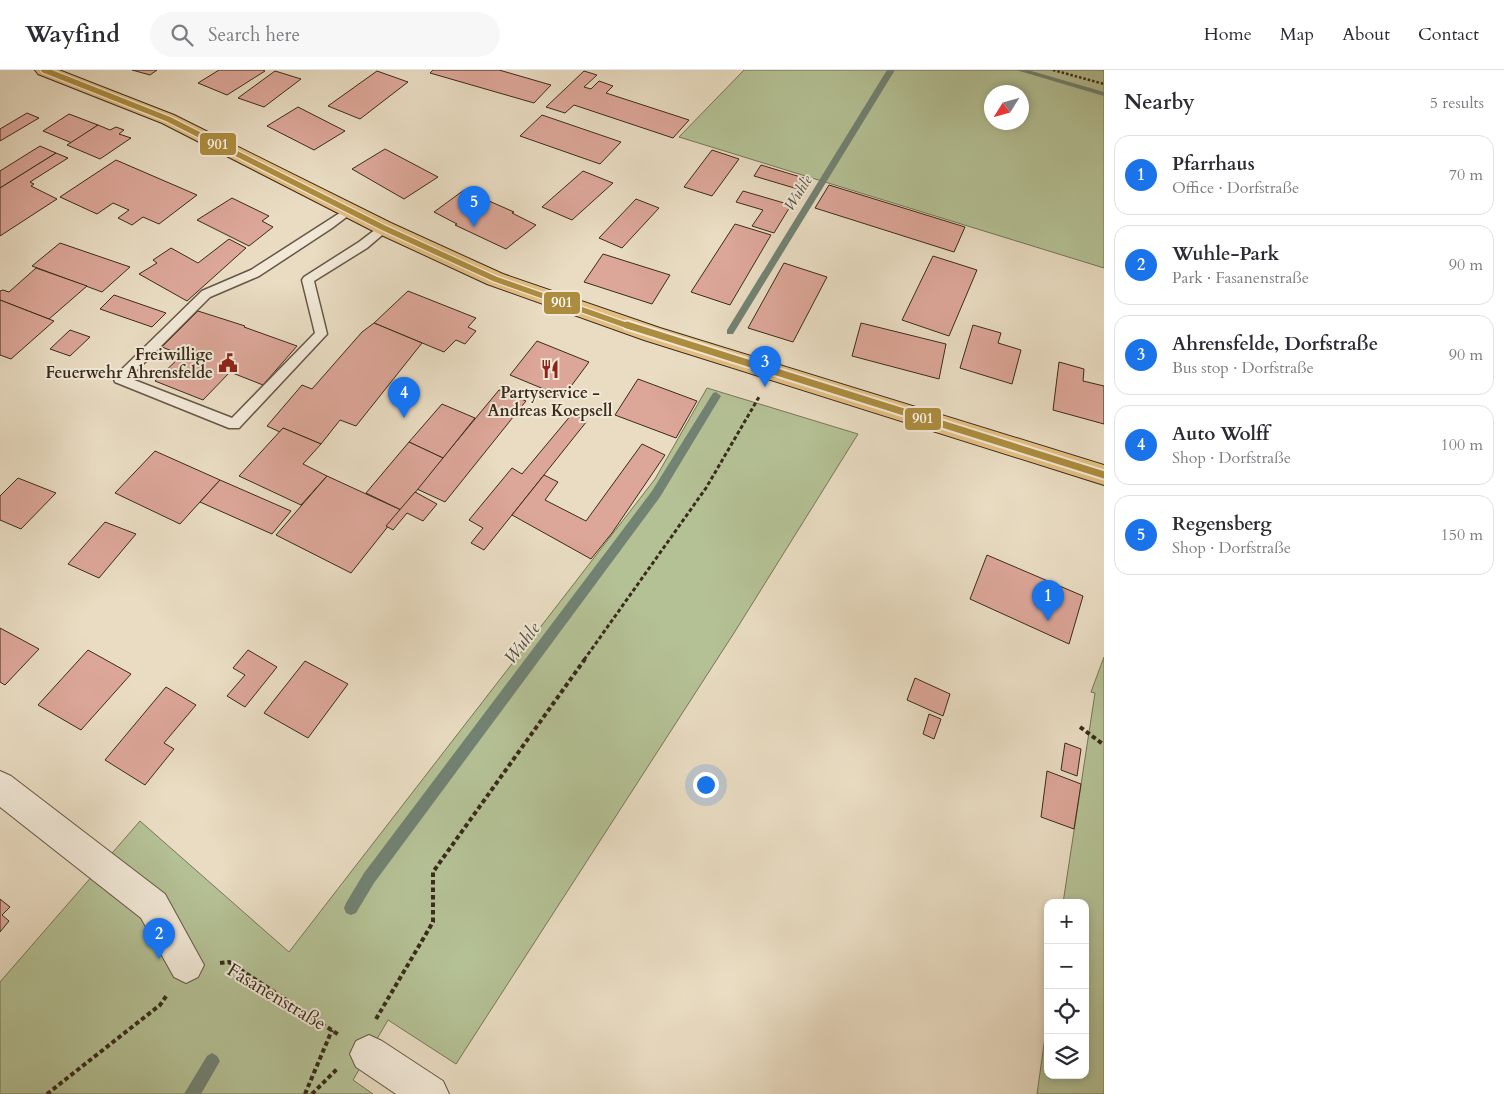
<!DOCTYPE html>
<meta charset="utf-8">
<style>
body{margin:0;font-family:Cardo,serif;background:#f7f7f7;color:#2b2b33}
.controls{position:absolute;right:15px;bottom:15px;display:grid;overflow:hidden;border-radius:10px;box-shadow:0 2px 8px #0003}
.controls button{width:45px;height:45px;display:grid;place-items:center;padding:0;border:0;border-bottom:1px solid #e1e1e2;background:#fff;color:#2b2b33;font:25px sans-serif}
.compass{position:absolute;left:984px;top:15px;width:45px;height:45px;border-radius:50%;background:#fff;box-shadow:0 2px 8px #0003;rotate:233deg}
.you{position:absolute;left:705px;top:714px;width:18px;height:18px;margin:-12px;border:4px solid #fff;border-radius:50%;background:#1a73e8;box-shadow:0 0 0 8px #1a73e833}
.badge{display:grid;place-items:center;width:32px;height:32px;border-radius:50%;background:#1a73e8;color:#fff;font-size:16px;font-weight:700}
.pin{position:absolute;translate:-50% -41px;filter:drop-shadow(0 1px 2px #0008)}
.pin::after{content:'';position:absolute;top:26px;width:18px;height:15px;background:inherit;clip-path:polygon(0 0,100% 0,50% 100%)}
.list{margin:0;padding:0;list-style:none}
h2{display:flex;justify-content:space-between;align-items:center;height:65px;margin:0;padding:0 20px;font-size:21px}
h2 small{font-size:16px;font-weight:400;color:#7c7c81}
.list li{display:grid;grid-template-columns:32px 1fr auto;gap:15px;align-items:center;box-sizing:border-box;height:80px;margin:0 10px 10px;padding:0 10px;border:1px solid #e1e1e2;border-radius:15px}
.list b{display:block;font-size:19px;white-space:nowrap}
.list p{margin:0;font-size:16px;white-space:nowrap;color:#7c7c81}
.list em{font-size:16px;font-style:normal;color:#7c7c81}
.icon{flex:none;width:28px;height:28px;fill:none;stroke:currentColor;stroke-width:2;stroke-linecap:round;stroke-linejoin:round}
.map{position:relative;flex:none;width:1104px;height:1024px;overflow:hidden}
header{display:flex;align-items:center;gap:30px;box-sizing:border-box;height:70px;padding:0 25px;background:#fff;border-bottom:1px solid #e1e1e2}
header strong{font-size:24px}
nav{display:flex;gap:28px;margin-inline-start:auto;font-size:18px}
.search{width:350px;height:45px;background:#f7f7f7;display:flex;align-items:center;gap:12px;box-sizing:border-box;padding:0 18px;border-radius:28px;color:#7c7c81;font-size:19px}
main{display:flex}
aside{flex:1;background:#fff}
.map>svg:first-child{display:block}
</style>
<header>
<strong>Wayfind</strong>
<div class="search"><svg class="icon" aria-label="search" viewBox="0 0 24 24"><circle cx="10" cy="10" r="6"/><path d="M15 15l6 6"/></svg>Search here</div>
<nav><a>Home</a><a>Map</a><a>About</a><a>Contact</a></nav>
</header>
<main>
<div class="map">
<svg width="1104" height="1024" viewBox="0 0 1104 1024">
<rect width="100%" height="100%" fill="#e9dcc2"/>
<filter id="stains"><feTurbulence type="fractalNoise" baseFrequency=".004" numOctaves="4"/><feColorMatrix values="0 0 0 0 .2 0 0 0 0 .09 0 0 0 0 .02 0 0 0 .5 -.17"/></filter>
<radialGradient id="worn" r=".72"><stop offset=".6" stop-color="#630" stop-opacity="0"/><stop offset="1" stop-color="#630" stop-opacity=".3"/></radialGradient>
<!-- green -->
<g fill="#b4c195" stroke="#777658" fill-rule="evenodd">
<path d="M744,0h360v198l-425,-131zM1022,22v30h-30v-30z"/>
<path d="M707,318l151,46 -124,199 -278,431 -68,-44 -35,60 20,14h-373v-112l140,-161 149,131 366,-473z"/>
<path d="M1104,587v437h-67l11,-78v59h37v-172h-22l32,-210 -4,-1z"/>
</g>
<g fill="none" stroke-linecap="round" stroke-linejoin="round">
<!-- stream -->
<g fill="#728273" fill-rule="evenodd">
<path d="M887,0h8l-162,264h-6v-4z"/>
<path d="M1016,0h12l76,22v4z"/>
<path d="M716,322l5,4 -61,101 -286,386 -18,30 -5,2 -5,-2 -2,-5 2,-5 18,-30 288,-382 61,-98z"/>
<path d="M212,983l5,3 3,5 -19,33h-17l23,-38z"/>
</g>
</g>
<!-- building -->
<g fill="#dca698" stroke="#3a2b1b">
<path d="M132,0h25l-7,5z"/>
<path d="M219,0h44l2,1 -38,24 -29,-12z"/>
<path d="M433,0h66l52,15 -17,18 -104,-30z"/>
<path d="M275,1l26,8 -37,28 -26,-9z"/>
<path d="M377,1l31,11 -48,37 -32,-13z"/>
<path d="M584,1l13,4 -13,12 7,2 8,-8 14,5 -7,7 83,27 -16,18 -99,-33 -9,8 -19,-6z"/>
<path d="M298,37l47,24 -31,19 -47,-24z"/>
<path d="M27,43l12,5 -39,23v-12z"/>
<path d="M69,44l29,11 -26,18 -29,-12z"/>
<path d="M542,45l79,27 -21,22 -80,-28z"/>
<path d="M98,55l12,5 6,-3 8,3 -5,4 12,4 -31,21 -33,-14z"/>
<path d="M40,76l16,7 -56,35v-17z"/>
<path d="M385,79l53,28 -34,22 -52,-30z"/>
<path d="M712,80l27,9 -27,37 -28,-9z"/>
<path d="M56,83l12,5 -38,24 4,2 -3,2 26,13 -57,37v-48z"/>
<path d="M116,90l81,35 -38,29 -16,-7 -11,8 -14,-7 11,-8 -16,-7 -16,11 -37,-17z"/>
<path d="M761,95l46,14 -6,11 -47,-14z"/>
<path d="M583,101l30,12 -41,37 -30,-13z"/>
<path d="M829,115l136,42 -11,25 -139,-44z"/>
<path d="M464,120l50,22 -2,1 24,12 -30,24 -51,-24 2,-1 -23,-12z"/>
<path d="M743,121l48,14 -17,28 -22,-7 11,-16 -27,-8z"/>
<path d="M232,128l37,18 -7,5 11,6 -24,19 -52,-26z"/>
<path d="M636,129l23,9 -37,40 -23,-10z"/>
<path d="M735,154l36,11 -41,70 -39,-13z"/>
<path d="M229,169l17,9 -59,53 -48,-27 18,-11 -4,-3 18,-12 27,15z"/>
<path d="M60,173l70,24 -28,25 -70,-26z"/>
<path d="M603,184l67,21 -18,29 -68,-22z"/>
<path d="M933,186l44,14 -28,66 -47,-16z"/>
<path d="M784,193l43,14 -34,65 -45,-14z"/>
<path d="M36,198l51,18 -38,33 -49,-19v-9l3,-1 6,2z"/>
<path d="M408,221l68,27 -8,9 8,4 -11,13 -9,-4 -12,12 -70,-29z"/>
<path d="M114,225l52,18 -14,14 -52,-18z"/>
<path d="M0,230l54,21 -43,38 -11,-4z"/>
<path d="M198,241l47,15 -1,1 53,19 -34,39 -33,-13 -27,28 -48,-19 27,-26 -20,-8z"/>
<path d="M374,253l48,20 -66,83 -16,-6 -19,24 -38,-16 -3,4 -13,-6 35,-41 10,4 50,-57z"/>
<path d="M861,253l85,21 -7,35 -87,-23z"/>
<path d="M973,255l28,8 -3,10 23,7 -9,34 -52,-16z"/>
<path d="M70,260l20,7 -20,19 -20,-7z"/>
<path d="M537,271l52,21 -26,35 -53,-22z"/>
<path d="M1059,292l25,7 -1,12 21,5v38l-51,-14z"/>
<path d="M638,309l59,22 -21,37 -61,-23z"/>
<path d="M499,320l27,11 -81,101 -28,-13z"/>
<path d="M442,334l33,14 -32,40 -34,-16z"/>
<path d="M572,344l15,7 -103,129 -13,-7 12,-15 -14,-8 43,-52 10,6z"/>
<path d="M283,358l38,16 -18,20 24,12 -26,29 -62,-29z"/>
<path d="M409,372l34,16 -42,52 -35,-17z"/>
<path d="M642,374l23,11 -53,78 -21,26 -79,-44 32,-40 14,7 -13,18 41,21z"/>
<path d="M155,381l65,29 -40,44 -65,-31z"/>
<path d="M327,406l74,34 -50,63 -75,-38z"/>
<path d="M18,408l38,15 -35,36 -21,-9v-24z"/>
<path d="M220,410l71,31 -19,23 -72,-32z"/>
<path d="M415,422l22,12 -14,17 -16,-8 -14,17 -7,-4z"/>
<path d="M105,452l31,12 -37,44 -31,-14z"/>
<path d="M987,485l96,41 -14,48 -99,-45z"/>
<path d="M0,558l39,21 -34,36 -5,-3z"/>
<path d="M88,580l43,24 -50,56 -43,-25z"/>
<path d="M248,580l29,17 -32,40 -18,-11 18,-21 -12,-7z"/>
<path d="M305,591l43,23 -40,54 -44,-25z"/>
<path d="M915,608l35,16 -7,22 -36,-16z"/>
<path d="M166,617l30,18 -32,38 10,6 -29,36 -40,-25z"/>
<path d="M929,644l12,5 -7,20 -11,-5z"/>
<path d="M1065,673l16,6 -4,27 -16,-6z"/>
<path d="M1047,701l34,13 -7,45 -33,-12z"/>
<path d="M0,829l10,8 -8,8 7,6 -9,11z"/>
</g>
<g fill="none" stroke-linecap="round" stroke-linejoin="round">
<!-- service casing -->
<g stroke="#665745" stroke-width="3">
<path id="service" d="M349,137l5,3 -1,2 -21,16 -73,48 -49,21 -81,81 103,40 83,-85 -13,-53 2,-3 55,-35 21,-16h8l2,2 -2,2 -21,18 -53,33 13,53 -88,94h-10l-114,-46 -1,-3 1,-3 87,-85 49,-21z"/>
</g>
<!-- minor casing -->
<g stroke="#665745" stroke-width="2">
<g id="minor">
<path d="M0,701l11,5 154,118 39,71 -6,12 -12,6 -12,-6 -33,-59 -141,-111z"/>
<path d="M369,965l13,6 61,40 6,13h-53l-40,-27 -6,-13 6,-13z"/>
</g>
</g>
<!-- primary casing -->
<g stroke="#3a2b1b" stroke-width="2">
<path id="primary" d="M35,0h24l115,45 217,108 112,51 157,54 444,137v20l-460,-145 -157,-56 -110,-51 -215,-110 -124,-49z"/>
</g>
<!-- path-far2 -->
<path stroke="#3a2b1b" stroke-width="2.5" stroke-dasharray="2.5 2" stroke-linecap="butt" d="M1053,0l51,14"/>
<!-- path-far1 -->
<path stroke="#3a2b1b" stroke-width="3" stroke-dasharray="4 2.5" stroke-linecap="butt" d="M584,590l122,-172 53,-91"/>
<!-- path -->
<g stroke="#3a2b1b" stroke-width="4" stroke-dasharray="4.5 3" stroke-linecap="butt">
<path d="M1080,657l24,18"/>
<path d="M220,893l9,-1 110,73"/>
<path d="M376,949l57,-97v-50l152,-213"/>
<path d="M47,1024l113,-89 7,-10"/>
<path d="M305,1024l27,-64"/>
<path d="M312,1024l25,-25"/>
</g>
<!-- service -->
<use href="#service" fill="#f1e8d7" fill-rule="evenodd"/>
<!-- minor -->
<use href="#minor" fill="#f1e8d7" fill-rule="evenodd"/>
<!-- primary -->
<use href="#primary" fill="#e4be81" fill-rule="evenodd"/>
<!-- bus-1-far1 casing -->
<g stroke="#f1e8d7" stroke-width="8">
<path id="bus-1-far1" d="M44,0l124,49 216,109 111,51 136,48"/>
</g>
<!-- bus-1 casing -->
<g stroke="#f1e8d7" stroke-width="11">
<path id="bus-1" d="M627,255l477,150"/>
</g>
<!-- bus-1-far1 -->
<use href="#bus-1-far1" stroke="#ac8c3e" stroke-width="5.5"/>
<!-- bus-1 -->
<use href="#bus-1" stroke="#ac8c3e" stroke-width="7"/>
</g>
<!-- icons -->
<defs>
<g id="civic-bare" transform="scale(1.5)"><path d="M-.6-6.5H3V-4.5H.6V-3L4-1V1h2V6H-6V1h2V-1L-.6-3ZM-1.2 2.5V6h2.4V2.5Z" fill="#8f2418" stroke="#f1e8d7" stroke-width="2.5" paint-order="stroke"/></g>
<g id="restaurant-bare" transform="scale(1.5)"><path d="M-5-6h1v4h1v-4h1v4h1v-4h1v5L-1.5 .5V6h-2V.5L-5-1ZM5-6V6H3V1.5H1.5Q1.5-4 5-6Z" fill="#8f2418" stroke="#f1e8d7" stroke-width="2.5" paint-order="stroke"/></g>
</defs>
<g fill-rule="evenodd">
<use href="#civic-bare" x="228" y="293"/>
<use href="#restaurant-bare" x="550" y="299"/>
</g>
<g text-anchor="middle" stroke-width="4" stroke-linejoin="round" paint-order="stroke">
<!-- far-water labels -->
<g font-size="15" font-style="italic" fill="#524f40" stroke="#f1e8d7">
<text transform="translate(798 123) rotate(-58)" y="5">Wuhle</text>
</g>
<!-- poi labels -->
<g font-size="16" font-weight="bold" fill="#3a2b1b" stroke="#f1e8d7" text-anchor="end">
<text x="213" y="290">Freiwillige<tspan x="213" dy="18">Feuerwehr Ahrensfelde</tspan></text>
<text x="550" y="328" text-anchor="middle">Partyservice -<tspan x="550" dy="18">Andreas Koepsell</tspan></text>
</g>
<!-- water labels -->
<g font-size="18" font-style="italic" fill="#524f40" stroke="#f1e8d7">
<text transform="translate(522 573) rotate(-53)" y="6">Wuhle</text>
</g>
<!-- near-street labels -->
<g font-size="19" fill="#3a2b1b" stroke="#f1e8d7">
<text transform="translate(277 926) rotate(31)" y="7">Fasanenstraße</text>
</g>
</g>
<g stroke="#f1e8d7" stroke-width="2">
<rect x="199" y="62" width="38" height="24" rx="5" fill="#ac8c3e"/>
<rect x="543" y="221" width="38" height="24" rx="5" fill="#ac8c3e"/>
<rect x="904" y="337" width="38" height="24" rx="5" fill="#ac8c3e"/>
</g>
<g font-size="14" text-anchor="middle" font-weight="bold" fill="#fff">
<text x="218" y="79">901</text>
<text x="562" y="237">901</text>
<text x="923" y="353">901</text>
</g>
<rect width="100%" height="100%" filter="url(#stains)"/>
<rect width="100%" height="100%" fill="url(#worn)"/>
</svg>
<div class="controls">
<button>+</button>
<button>−</button>
<button><svg class="icon" aria-label="locate" viewBox="0 0 24 24"><circle cx="12" cy="12" r="6"/><path d="M12 2v4M12 18v4M2 12h4M18 12h4"/></svg></button>
<button><svg class="icon" aria-label="layers" viewBox="0 0 24 24"><path d="M12 4l9 5-9 5-9-5zM3 14l9 5 9-5"/></svg></button>
</div>
<svg class="compass" viewBox="-18 -18 36 36"><path d="M0-13l5 13h-10z" fill="#e53935"/><path d="M0 13l5-13h-10z" fill="#7c7c81"/></svg>
<div class="you"></div>
<div class="pin badge" style="left:1048px;top:551px">1</div>
<div class="pin badge" style="left:159px;top:889px">2</div>
<div class="pin badge" style="left:765px;top:317px">3</div>
<div class="pin badge" style="left:404px;top:348px">4</div>
<div class="pin badge" style="left:474px;top:157px">5</div>
</div>
<aside>
<h2>Nearby<small>5 results</small></h2>
<ul class="list">
<li><span class="badge">1</span><div><b>Pfarrhaus</b><p>Office · Dorfstraße</p></div><em>70 m</em></li>
<li><span class="badge">2</span><div><b>Wuhle-Park</b><p>Park · Fasanenstraße</p></div><em>90 m</em></li>
<li><span class="badge">3</span><div><b>Ahrensfelde, Dorfstraße</b><p>Bus stop · Dorfstraße</p></div><em>90 m</em></li>
<li><span class="badge">4</span><div><b>Auto Wolff</b><p>Shop · Dorfstraße</p></div><em>100 m</em></li>
<li><span class="badge">5</span><div><b>Regensberg</b><p>Shop · Dorfstraße</p></div><em>150 m</em></li>
</ul>
</aside>
</main>
